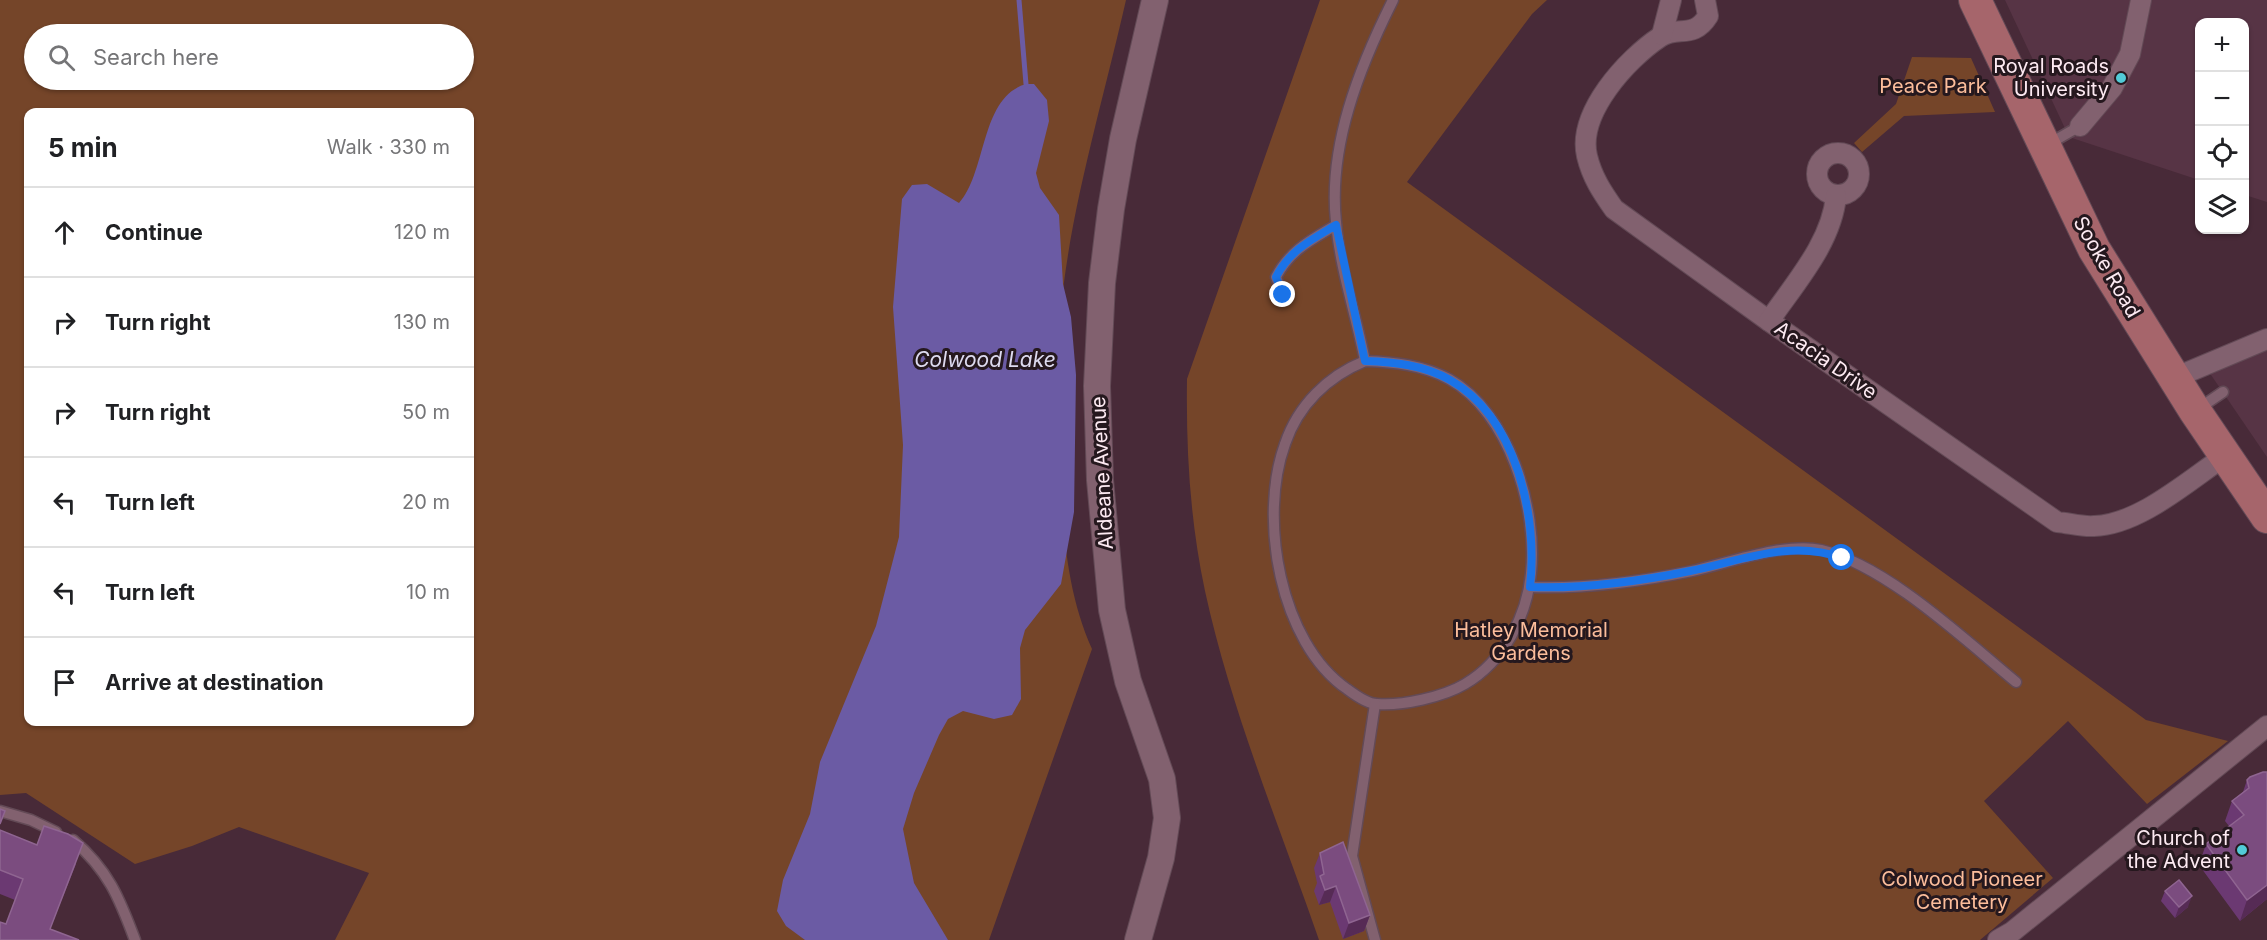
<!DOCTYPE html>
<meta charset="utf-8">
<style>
body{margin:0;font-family:Inter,sans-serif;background:#f6f6f6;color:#202124}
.controls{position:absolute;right:18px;top:18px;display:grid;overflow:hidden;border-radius:12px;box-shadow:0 2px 4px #0004}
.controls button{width:54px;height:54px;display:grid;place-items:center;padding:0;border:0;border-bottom:2px solid #e0e0e0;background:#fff;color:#202124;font:30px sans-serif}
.stop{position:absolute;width:18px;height:18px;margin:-14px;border:4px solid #1a73e8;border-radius:50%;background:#fff}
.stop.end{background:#1a73e8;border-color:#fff;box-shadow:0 2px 6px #0008}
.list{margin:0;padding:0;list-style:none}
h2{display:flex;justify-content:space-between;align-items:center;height:78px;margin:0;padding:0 24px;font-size:26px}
h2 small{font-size:20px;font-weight:400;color:#757577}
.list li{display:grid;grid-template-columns:39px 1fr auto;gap:18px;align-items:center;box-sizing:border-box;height:90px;padding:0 24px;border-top:2px solid #e0e0e0}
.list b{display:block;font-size:22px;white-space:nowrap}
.list em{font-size:20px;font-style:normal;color:#757577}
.icon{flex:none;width:33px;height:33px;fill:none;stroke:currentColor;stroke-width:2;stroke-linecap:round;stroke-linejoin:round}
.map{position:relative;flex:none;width:2267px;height:940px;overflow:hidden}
.search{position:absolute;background:#fff;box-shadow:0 2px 4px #0004;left:24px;top:24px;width:450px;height:66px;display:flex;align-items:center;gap:15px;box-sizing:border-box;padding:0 21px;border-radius:33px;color:#757577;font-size:22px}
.panel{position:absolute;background:#fff;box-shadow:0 2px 4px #0004;left:24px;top:108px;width:450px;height:618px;border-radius:12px}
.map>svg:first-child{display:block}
</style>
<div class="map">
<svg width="2267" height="940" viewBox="0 0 2267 940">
<rect width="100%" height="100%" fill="#482a38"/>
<!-- built -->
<g fill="#573445">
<path d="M2005,0h262v202l-22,-7 -1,-173h-44l-1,158 -130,-43z"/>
<path d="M2267,348v109l-58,-85z"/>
</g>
<!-- green -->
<g fill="#754529" fill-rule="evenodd">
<path d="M0,0h1126c-23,102 -58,216 -66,320 -4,44 0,89 1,132 0,65 4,137 31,197l-103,291h-654l34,-67 -130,-46 -47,19 -57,18 -109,-71 -26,2zM34,34h430v46h-430zM28,112h442v610h-442z"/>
<path d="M1320,0h227l-15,14 -125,168 739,538 82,21 -81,63 -79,-83 -84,80 69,77 -73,62h-661c-40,-115 -88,-230 -114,-349 -15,-70 -19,-141 -18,-212z"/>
<path d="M1912,57l59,1 24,54 -91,4 -42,36 -8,-9 42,-39z"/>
</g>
<!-- water -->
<path fill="#6b5ba4" d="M1026,84h8l13,16 2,21 -13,52 4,15 19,27 4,69 8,33 5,58 -2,137 -13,72 -36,46 -5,18 1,51 -9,16 -18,4 -31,-8 -15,8 -9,16 -25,58 -11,36 11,54 34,57h-143l-19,-14 -9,-15 6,-31 27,-66 10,-52 56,-136 23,-89 4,-92 -10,-138 9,-108 10,-14 15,-1 32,19c28,-31 21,-106 67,-119z"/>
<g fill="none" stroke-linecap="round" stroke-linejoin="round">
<!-- stream -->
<path stroke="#6b5ba4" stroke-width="5" d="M1019,0l7,84"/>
<!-- service casing -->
<g stroke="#634a56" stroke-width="13">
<g id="service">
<path d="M2047,145l33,-19"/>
<path d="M1283,295l-7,-18c14,-27 35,-37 60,-52"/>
<path d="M1365,361c29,1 58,4 84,18 60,33 89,130 82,194 -4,43 -27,88 -66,111 -22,13 -63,22 -88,20 -9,0 -22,-9 -30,-15 -67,-46 -89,-171 -62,-245 13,-39 43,-68 80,-83z"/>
<path d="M1365,361c-9,-46 -25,-92 -29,-139 -8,-76 23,-154 57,-222"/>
<path d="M2198,409l25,-17"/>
<path d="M1530,587c55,2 108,-5 162,-16 36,-8 93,-29 129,-21 65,15 144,90 195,132"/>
<path d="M0,811l31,9 25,12"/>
<path d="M73,840c35,30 46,57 62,100"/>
<path d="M1375,940l-23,-84 23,-152"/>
</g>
</g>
<!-- minor casing -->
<g stroke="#634a56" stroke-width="22">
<g id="minor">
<path d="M1705,0l3,16c-15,24 -30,9 -48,21 -33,22 -83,76 -73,119 5,21 15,36 27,53l155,112 288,201c12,1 25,5 37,4 45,-1 95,-46 131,-70"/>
<path d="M1662,35l9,-35"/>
<path d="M2080,126l32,-38 18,-34 11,-54"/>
<circle cx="1838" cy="174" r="21"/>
<path d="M1769,321c26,-38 63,-79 67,-125"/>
<path d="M2174,378l93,-39"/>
<path d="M1998,940l14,-8 255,-206"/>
</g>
</g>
<!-- tertiary casing -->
<g stroke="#634a56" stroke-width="28">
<path id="tertiary" d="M1138,940l23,-82 6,-40 -5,-39 -34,-98 -16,-71 -12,-130 -3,-94 5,-103 9,-74 12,-70 32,-139"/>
</g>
<!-- primary casing -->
<g stroke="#634a56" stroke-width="34">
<path id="primary" d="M1975,0l119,249 101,162 72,106"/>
</g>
<!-- service -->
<use href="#service" stroke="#82616f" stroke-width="10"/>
<!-- minor -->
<use href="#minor" stroke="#82616f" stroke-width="20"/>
<!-- tertiary -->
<use href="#tertiary" stroke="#82616f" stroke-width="26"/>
<!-- primary -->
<use href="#primary" stroke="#a6656b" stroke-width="32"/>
</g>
<!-- wall -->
<g fill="#6b3972">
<path d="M2247,780l20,119 -27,22 -41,-56 7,-21 23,-18 -4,-5 7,-20 11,-9z"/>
<path d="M0,830l76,34 -26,65 -44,-5 9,-24 -15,-6z"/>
<path d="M1320,853l50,62 -6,16 -21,8 -13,-37 -11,3 -5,-14 3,-8 -3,-15z"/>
<path d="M2165,891l23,16 -13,11 -14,-17z"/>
</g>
<!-- shaded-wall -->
<g fill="#562b55">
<path d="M2267,885v14l-27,22 7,-21z"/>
<path d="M1336,886l-6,16 -11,3 6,-15z"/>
<path d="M2192,896l-4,11 -13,11 4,-11z"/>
<path d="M1370,915l-6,16 -21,8 6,-16z"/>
</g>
<!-- building -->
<g fill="#7b4c7f" stroke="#8f6591" stroke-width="1.5">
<path d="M2263,772h4v113l-20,15 -41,-56 38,-29 -12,-14 17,-13 -2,-8 3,-3z"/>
<path d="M0,809l5,2 -5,13z"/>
<path d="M44,826l24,8 15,9 -33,86 29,11h-79v-18l6,2 17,-45 -23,-9v-40l37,15z"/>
<path d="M1343,842l27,73 -21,8 -13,-37 -11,4 -5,-14 4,-2 -4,-21z"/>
<path d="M2179,880l13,16 -13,11 -14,-16z"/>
</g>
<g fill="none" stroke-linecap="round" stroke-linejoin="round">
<!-- route -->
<path stroke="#1a73e8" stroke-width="8" d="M1283,295l-7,-18c14,-27 35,-37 60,-52l29,136c29,1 59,4 85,19 67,38 88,137 80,207 54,2 106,-5 160,-16 51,-10 100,-32 152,-13"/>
</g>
<!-- markers -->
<g fill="#52cbd7" stroke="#25181e" stroke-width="2">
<circle cx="2121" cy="78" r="6"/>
<circle cx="2242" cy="850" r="6"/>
</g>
<g text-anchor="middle" stroke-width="6" stroke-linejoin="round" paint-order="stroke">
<!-- poi labels -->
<g font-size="20" fill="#fdeaf2" stroke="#25181e" text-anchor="end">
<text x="2109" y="73">Royal Roads<tspan x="2109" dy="23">University</tspan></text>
<text x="2230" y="845">Church of<tspan x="2230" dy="23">the Advent</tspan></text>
</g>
<!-- park labels -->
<g font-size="20" fill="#fcbd9b" stroke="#25181e">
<text x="1933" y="93">Peace Park</text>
<text x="1531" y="637">Hatley Memorial<tspan x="1531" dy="23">Gardens</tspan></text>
<text x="1962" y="886">Colwood Pioneer<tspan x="1962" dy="23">Cemetery</tspan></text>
</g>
<!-- street labels -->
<g font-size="20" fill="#fdeaf2" stroke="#25181e">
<text transform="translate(2107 267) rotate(60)" y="7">Sooke Road</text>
<text transform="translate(1826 360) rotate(35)" y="7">Acacia Drive</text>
<text transform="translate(1102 473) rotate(-93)" y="7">Aldeane Avenue</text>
</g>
<!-- water labels -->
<g font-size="21" font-style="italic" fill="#dddaef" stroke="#25181e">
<text x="985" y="367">Colwood Lake</text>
</g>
</g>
</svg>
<div class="controls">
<button>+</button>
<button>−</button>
<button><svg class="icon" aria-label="locate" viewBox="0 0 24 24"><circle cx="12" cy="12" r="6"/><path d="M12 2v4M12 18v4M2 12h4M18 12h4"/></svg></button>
<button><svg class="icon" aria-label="layers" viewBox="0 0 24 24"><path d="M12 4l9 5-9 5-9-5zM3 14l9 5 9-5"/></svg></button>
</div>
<div class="stop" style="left:1842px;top:558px"></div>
<div class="stop end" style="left:1283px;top:295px"></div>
<div class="search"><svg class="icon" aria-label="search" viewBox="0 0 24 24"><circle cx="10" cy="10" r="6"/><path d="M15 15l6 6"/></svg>Search here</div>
<section class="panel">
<h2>5 min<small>Walk · 330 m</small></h2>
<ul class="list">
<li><svg class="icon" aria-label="ahead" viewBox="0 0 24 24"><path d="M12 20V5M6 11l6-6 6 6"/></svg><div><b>Continue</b></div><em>120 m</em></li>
<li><svg class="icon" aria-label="right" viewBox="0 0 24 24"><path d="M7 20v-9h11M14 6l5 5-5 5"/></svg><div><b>Turn right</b></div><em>130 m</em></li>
<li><svg class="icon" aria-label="right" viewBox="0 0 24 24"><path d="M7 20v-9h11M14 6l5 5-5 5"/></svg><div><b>Turn right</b></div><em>50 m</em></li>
<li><svg class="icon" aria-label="left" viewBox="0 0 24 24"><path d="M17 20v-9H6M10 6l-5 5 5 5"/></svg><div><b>Turn left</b></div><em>20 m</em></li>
<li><svg class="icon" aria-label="left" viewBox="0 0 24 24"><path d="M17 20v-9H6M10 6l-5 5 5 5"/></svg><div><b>Turn left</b></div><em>10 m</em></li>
<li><svg class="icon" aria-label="arrive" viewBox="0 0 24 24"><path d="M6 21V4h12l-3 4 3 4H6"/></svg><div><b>Arrive at destination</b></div></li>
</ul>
</section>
</div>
